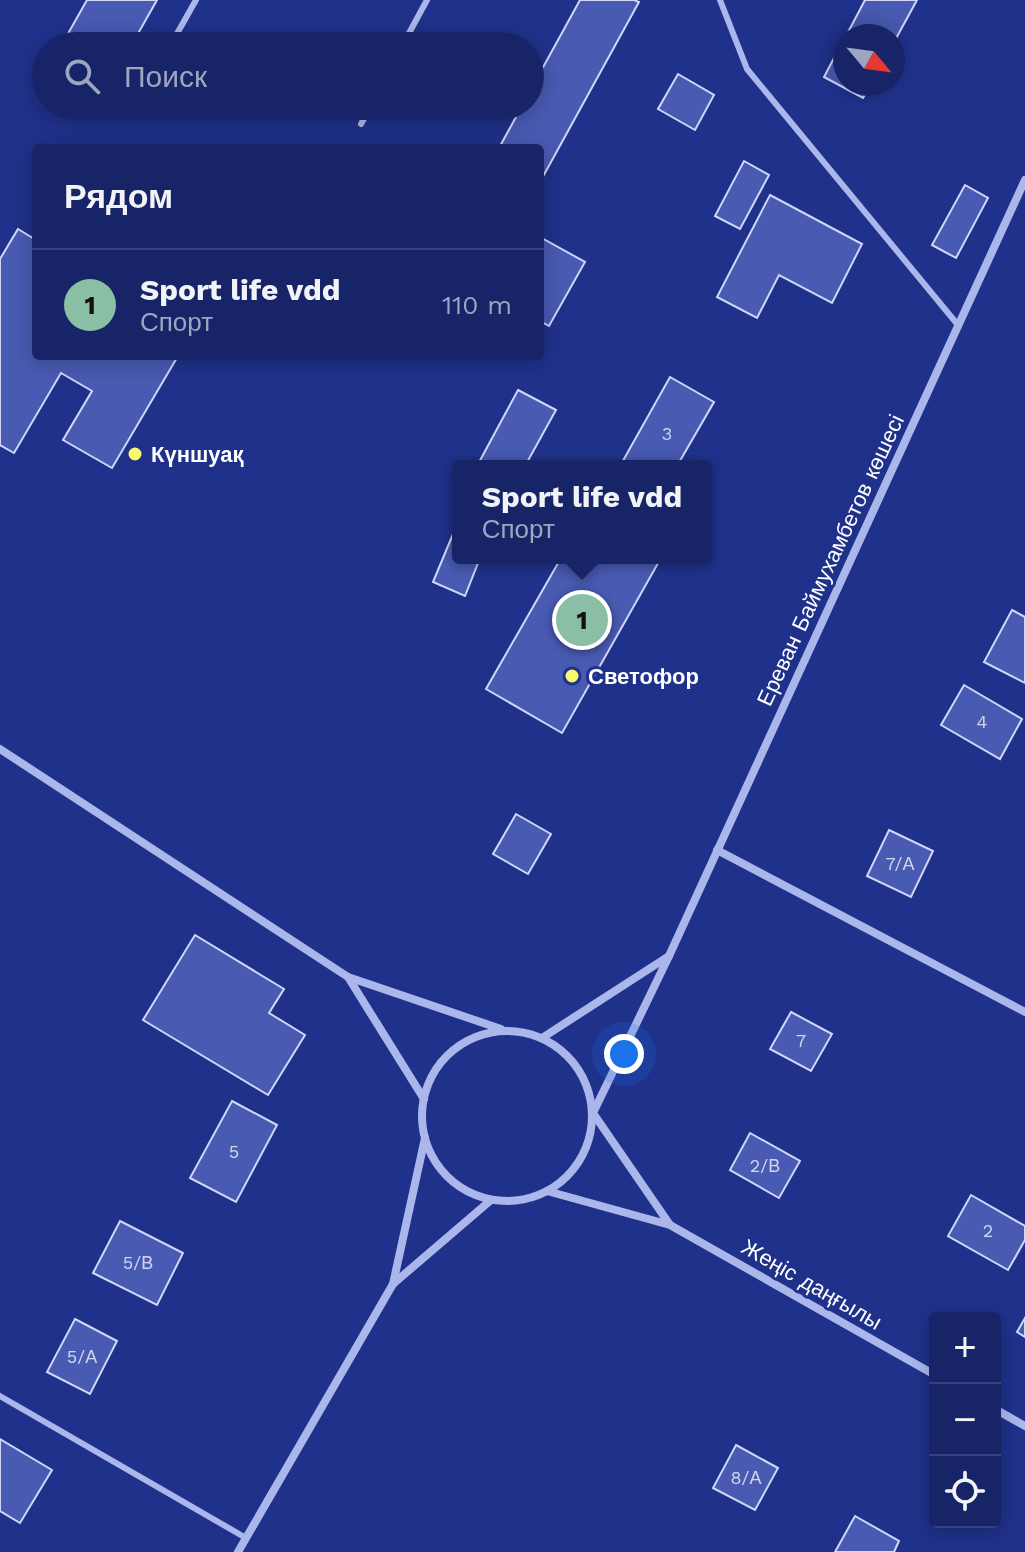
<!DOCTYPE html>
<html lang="ru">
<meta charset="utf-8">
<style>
body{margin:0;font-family:"Work Sans",sans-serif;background:#243171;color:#f1f3f6}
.controls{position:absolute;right:24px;bottom:24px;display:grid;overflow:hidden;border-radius:8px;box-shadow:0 4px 20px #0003}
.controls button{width:72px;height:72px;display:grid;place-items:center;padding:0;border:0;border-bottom:2px solid #36427c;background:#172568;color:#f1f3f6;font:40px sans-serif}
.compass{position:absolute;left:833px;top:24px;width:72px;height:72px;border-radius:50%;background:#172568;box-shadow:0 4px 20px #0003;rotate:119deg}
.you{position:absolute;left:624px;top:1054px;width:28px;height:28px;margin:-20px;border:6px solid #fff;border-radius:50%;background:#1a73e8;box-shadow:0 0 0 12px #1a73e833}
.badge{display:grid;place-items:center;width:52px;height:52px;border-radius:50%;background:#8abfa5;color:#111;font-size:26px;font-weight:700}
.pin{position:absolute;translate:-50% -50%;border:4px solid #fff;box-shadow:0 2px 8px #0006}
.popup{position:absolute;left:452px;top:460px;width:260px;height:104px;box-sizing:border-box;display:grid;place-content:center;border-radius:8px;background:#172568;filter:drop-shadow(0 2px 6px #0005);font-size:26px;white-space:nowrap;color:#9ea5c0}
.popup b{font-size:30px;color:#f1f3f6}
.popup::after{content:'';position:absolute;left:50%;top:100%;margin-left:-16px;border:16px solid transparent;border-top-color:#172568}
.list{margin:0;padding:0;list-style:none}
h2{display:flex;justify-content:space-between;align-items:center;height:104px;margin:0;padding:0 32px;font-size:34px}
h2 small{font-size:26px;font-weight:400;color:#9ea5c0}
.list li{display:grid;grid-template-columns:52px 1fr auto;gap:24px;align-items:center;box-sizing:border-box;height:112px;padding:0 32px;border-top:2px solid #36427c}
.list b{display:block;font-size:30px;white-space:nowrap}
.list p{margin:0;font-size:26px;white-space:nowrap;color:#9ea5c0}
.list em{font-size:26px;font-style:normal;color:#9ea5c0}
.icon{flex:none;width:44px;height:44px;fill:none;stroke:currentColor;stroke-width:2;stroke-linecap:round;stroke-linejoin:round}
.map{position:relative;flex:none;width:1025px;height:1552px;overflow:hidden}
.search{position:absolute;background:#172568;box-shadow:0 4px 20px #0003;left:32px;top:32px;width:512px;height:88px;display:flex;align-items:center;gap:20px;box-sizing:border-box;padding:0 28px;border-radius:44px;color:#9ea5c0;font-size:30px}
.panel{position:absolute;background:#172568;box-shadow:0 4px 20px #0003;left:32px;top:144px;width:512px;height:216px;border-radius:8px}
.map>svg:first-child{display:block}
</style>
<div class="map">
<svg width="1025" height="1552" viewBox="0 0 1025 1552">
<rect width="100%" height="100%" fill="#1f318a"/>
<!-- building -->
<g fill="#485ab2" stroke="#d0d7f8" stroke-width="2">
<path d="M87,0h70l-26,46h-70z"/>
<path d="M580,0h54l5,2 -99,180v-34h-41l23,-42h8v-15z"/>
<path d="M865,0h52l-24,44v-8h-47z"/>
<path d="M845,37v47h26l-8,14 -39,-21z"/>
<path d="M678,74l36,21 -19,35 -37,-21z"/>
<path d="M744,161l25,14 -29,54 -25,-13z"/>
<path d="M965,185l23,13 -32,60 -24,-13z"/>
<path d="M770,195l92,49 -30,59 -53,-28 -22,43 -40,-21z"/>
<path d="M18,229l18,11v70l-3,5 3,2v39h142l-66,112 -49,-28 29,-49 -31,-18 -47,80 -14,-8v-186z"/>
<path d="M540,237l45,25 -36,64 -9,-5z"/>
<path d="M670,377l44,25 -37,64h-57z"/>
<path d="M518,390l38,20 -31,56h-48z"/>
<path d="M458,522v36h22l-15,38 -32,-14z"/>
<path d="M561,558h100l-99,175 -76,-44z"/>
<path d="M1012,610l13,7v66l-41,-21z"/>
<path d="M964,685l58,34 -22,40 -59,-34z"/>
<path d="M516,814l35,20 -23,40 -35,-20z"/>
<path d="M889,830l44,21 -22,46 -44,-21z"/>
<path d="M195,935l89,54 -15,24 36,22 -37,60 -125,-75z"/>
<path d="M791,1012l41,22 -21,37 -41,-22z"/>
<path d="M232,1101l45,24 -41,77 -46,-24z"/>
<path d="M750,1133l50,28 -21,37 -49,-28z"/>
<path d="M971,1195l54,31v14l-17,30 -60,-34z"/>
<path d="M120,1221l63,32 -26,52 -64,-32z"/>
<path d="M1025,1318v19l-8,-5z"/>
<path d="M75,1319l42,22 -27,53 -43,-22z"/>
<path d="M0,1439l52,31 -32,53 -20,-12z"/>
<path d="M736,1445l42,23 -23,42 -42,-22z"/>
<path d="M855,1516l44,25 -5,11h-59z"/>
</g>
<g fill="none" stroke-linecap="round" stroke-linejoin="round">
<!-- lane -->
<g stroke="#abb7eb" stroke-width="6">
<path d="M720,0l27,69 211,256"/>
<path d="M170,46l26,-46"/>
<path d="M402,46l25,-46"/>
<path d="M361,124l10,-18"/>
<path d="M0,1396l246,142"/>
</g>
<!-- street -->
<g stroke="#abb7eb" stroke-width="8">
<path d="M0,749l348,228"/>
<path d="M717,850l308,162"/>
<path d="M669,956l356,-776"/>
<circle cx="507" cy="1116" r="85"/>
<path d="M542,1038l127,-82 -76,157 77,112 -123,-34"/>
<path d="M424,1099l-76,-122 153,52"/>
<path d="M425,1138l-32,146 98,-84"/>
<path d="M670,1225l265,150"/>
<path d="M995,1409l30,17"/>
<path d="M238,1552l155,-268"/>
</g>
</g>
<!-- markers -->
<g fill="#f9f76b" stroke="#1f318a" stroke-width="3">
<circle cx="135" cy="454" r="8"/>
<circle cx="572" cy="676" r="8"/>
</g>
<g text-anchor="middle" stroke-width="6" stroke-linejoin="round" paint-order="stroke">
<!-- number labels -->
<g font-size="18" fill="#d1d6ec">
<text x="667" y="440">3</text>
<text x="982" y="728">4</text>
<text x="900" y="870">7/А</text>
<text x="801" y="1047">7</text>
<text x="234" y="1158">5</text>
<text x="765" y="1172">2/В</text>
<text x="988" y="1237">2</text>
<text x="138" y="1269">5/В</text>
<text x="82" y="1363">5/А</text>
<text x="746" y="1484">8/А</text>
</g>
<!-- poi labels -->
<g font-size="22" font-weight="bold" fill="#fff" stroke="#1f318a" text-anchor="start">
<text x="151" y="462">Күншуақ</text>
<text x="588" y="684">Светофор</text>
</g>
<!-- street labels -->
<g font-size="22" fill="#fff" stroke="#1f318a">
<text transform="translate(830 560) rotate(-65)" y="8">Ереван Баймухамбетов көшесі</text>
<text transform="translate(812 1284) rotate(30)" y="8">Жеңіс даңғылы</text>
</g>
</g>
</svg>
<div class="controls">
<button>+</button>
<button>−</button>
<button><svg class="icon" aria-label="locate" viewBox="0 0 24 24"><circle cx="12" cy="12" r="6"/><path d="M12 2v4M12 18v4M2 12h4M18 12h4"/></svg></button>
</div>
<svg class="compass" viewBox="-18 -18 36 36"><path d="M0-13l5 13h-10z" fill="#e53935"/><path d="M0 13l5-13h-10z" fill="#9ea5c0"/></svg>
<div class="you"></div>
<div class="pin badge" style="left:582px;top:620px">1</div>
<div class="popup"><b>Sport life vdd</b>Спорт</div>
<div class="search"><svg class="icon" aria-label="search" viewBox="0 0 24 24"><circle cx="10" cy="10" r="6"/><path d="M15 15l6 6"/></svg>Поиск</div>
<section class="panel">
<h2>Рядом<small></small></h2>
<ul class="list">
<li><span class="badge">1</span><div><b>Sport life vdd</b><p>Спорт</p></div><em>110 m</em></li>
</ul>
</section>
</div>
